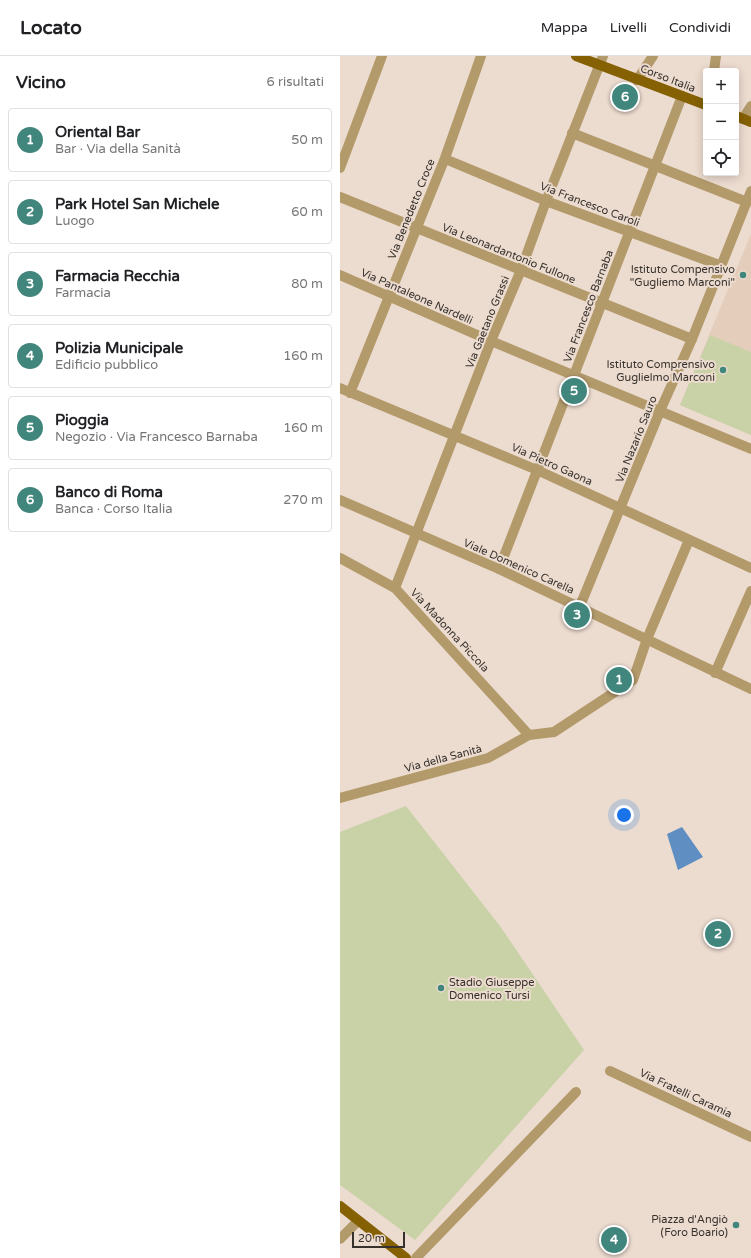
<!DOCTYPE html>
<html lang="it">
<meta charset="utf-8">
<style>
body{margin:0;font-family:"Varela Round",sans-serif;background:#f6f6f6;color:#202124}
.controls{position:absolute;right:12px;top:12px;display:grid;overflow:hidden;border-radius:4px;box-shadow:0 2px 10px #0003}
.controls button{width:36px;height:36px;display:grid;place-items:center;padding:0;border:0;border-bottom:1px solid #e0e0e0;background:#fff;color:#202124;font:20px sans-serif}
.scale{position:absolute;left:12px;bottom:10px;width:53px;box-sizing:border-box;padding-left:4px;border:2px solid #37312c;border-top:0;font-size:11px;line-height:14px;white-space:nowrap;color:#37312c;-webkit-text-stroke:3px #ecdbcf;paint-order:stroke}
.you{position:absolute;left:284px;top:759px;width:14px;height:14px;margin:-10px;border:3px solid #fff;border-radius:50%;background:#1a73e8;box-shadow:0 0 0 6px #1a73e833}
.badge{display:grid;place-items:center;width:26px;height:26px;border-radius:50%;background:#41867c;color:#fff;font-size:13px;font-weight:700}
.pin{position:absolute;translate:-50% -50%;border:2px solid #fff;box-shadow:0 1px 4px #0006}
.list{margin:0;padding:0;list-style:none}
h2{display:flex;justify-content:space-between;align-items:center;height:52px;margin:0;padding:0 16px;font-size:17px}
h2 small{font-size:13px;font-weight:400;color:#757577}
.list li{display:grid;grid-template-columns:26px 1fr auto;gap:12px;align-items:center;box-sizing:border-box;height:64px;margin:0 8px 8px;padding:0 8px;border:1px solid #e0e0e0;border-radius:4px}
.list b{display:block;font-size:15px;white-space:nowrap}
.list p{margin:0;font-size:13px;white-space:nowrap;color:#757577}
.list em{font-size:13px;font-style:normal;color:#757577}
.icon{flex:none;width:22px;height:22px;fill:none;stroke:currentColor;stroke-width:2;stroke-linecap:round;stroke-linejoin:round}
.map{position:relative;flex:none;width:411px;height:1202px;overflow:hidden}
header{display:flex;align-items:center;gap:24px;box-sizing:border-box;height:56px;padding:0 20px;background:#fff;border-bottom:1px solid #e0e0e0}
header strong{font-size:19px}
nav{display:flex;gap:22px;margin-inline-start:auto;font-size:14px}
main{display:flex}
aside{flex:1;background:#fff}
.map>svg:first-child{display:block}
</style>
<header>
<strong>Locato</strong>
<nav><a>Mappa</a><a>Livelli</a><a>Condividi</a></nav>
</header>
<main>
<aside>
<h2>Vicino<small>6 risultati</small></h2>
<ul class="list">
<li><span class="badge">1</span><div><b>Oriental Bar</b><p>Bar · Via della Sanità</p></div><em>50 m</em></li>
<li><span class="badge">2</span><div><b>Park Hotel San Michele</b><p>Luogo</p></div><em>60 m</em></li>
<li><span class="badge">3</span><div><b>Farmacia Recchia</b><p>Farmacia</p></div><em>80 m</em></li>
<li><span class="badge">4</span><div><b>Polizia Municipale</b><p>Edificio pubblico</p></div><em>160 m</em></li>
<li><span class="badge">5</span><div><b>Pioggia</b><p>Negozio · Via Francesco Barnaba</p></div><em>160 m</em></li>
<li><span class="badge">6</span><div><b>Banco di Roma</b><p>Banca · Corso Italia</p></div><em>270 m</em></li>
</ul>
</aside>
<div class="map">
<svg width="411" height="1202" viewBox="0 0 411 1202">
<rect width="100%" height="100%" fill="#ecdbcf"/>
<!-- built -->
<path fill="#e5cdbc" d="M411,178v201l-71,-30z"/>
<!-- green -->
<g fill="#c9d2a7">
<path d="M370,279l41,17v83l-71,-30z"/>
<path d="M66,750l94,120 84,124 -169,190 -75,-55v-353z"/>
</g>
<!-- water -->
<path fill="#5e8ec2" d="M342,771l21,30 -25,13 -11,-36z"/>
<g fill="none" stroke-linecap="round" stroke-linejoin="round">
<!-- service -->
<g stroke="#b39a6b" stroke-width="10">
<path d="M374,15l2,-15"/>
<path d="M297,24l16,-24"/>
</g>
<!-- minor -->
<g stroke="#b39a6b" stroke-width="10">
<path d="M232,77l175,69"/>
<path d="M110,105l96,40 176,65"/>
<path d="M0,112l42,-112"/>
<path d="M0,141l352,142"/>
<path d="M0,219l151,66 260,108"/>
<path d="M0,332l197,82 214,98"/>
<path d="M10,337l95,-235 36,-102"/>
<path d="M0,444l159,69 252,120"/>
<path d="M0,502l55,30 134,147"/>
<path d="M159,513l183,-473"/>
<path d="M55,532l96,-247 30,-71 25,-69 57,-145"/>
<path d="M240,550l80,-195 32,-72 59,-148"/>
<path d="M375,617l36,-82"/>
<path d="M0,742l148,-40 41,-23 25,-3 79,-52 14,-41 42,-99"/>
<path d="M270,1015l141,66"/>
<path d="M0,1183l18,-18"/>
<path d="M76,1202l160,-166"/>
</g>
<!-- tertiary -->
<path stroke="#b39a6b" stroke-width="10" d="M403,63l8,-13"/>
<!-- primary -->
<g stroke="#856103" stroke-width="10">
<path d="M236,0l130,49"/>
<path d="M396,60l15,6"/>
<path d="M0,1150l66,52"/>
</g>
</g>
<!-- markers -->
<g fill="#41867c" stroke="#ecdbcf" stroke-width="1.5">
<circle cx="403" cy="219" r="4"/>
<circle cx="383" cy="314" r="4"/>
<circle cx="101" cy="932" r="4"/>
<circle cx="396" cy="1169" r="4"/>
</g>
<g text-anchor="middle" stroke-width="4" stroke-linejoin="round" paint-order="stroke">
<!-- street labels -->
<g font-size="11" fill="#37312c" stroke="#ecdbcf">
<text transform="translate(328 22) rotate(21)" y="4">Corso Italia</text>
<text transform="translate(250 148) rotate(21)" y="4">Via Francesco Caroli</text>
<text transform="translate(71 153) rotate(-68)" y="4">Via Benedetto Croce</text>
<text transform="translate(169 197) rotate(22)" y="4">Via Leonardantonio Fullone</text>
<text transform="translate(77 240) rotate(24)" y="4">Via Pantaleone Nardelli</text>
<text transform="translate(248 250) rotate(-69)" y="4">Via Francesco Barnaba</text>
<text transform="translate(147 266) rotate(-68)" y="4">Via Gaetano Grassi</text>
<text transform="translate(296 383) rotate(-68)" y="4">Via Nazario Sauro</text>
<text transform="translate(212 408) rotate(24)" y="4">Via Pietro Gaona</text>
<text transform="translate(179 510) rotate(24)" y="4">Viale Domenico Carella</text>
<text transform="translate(110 574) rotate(47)" y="4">Via Madonna Piccola</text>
<text transform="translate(103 702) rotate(-15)" y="4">Via della Sanità</text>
<text transform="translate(346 1037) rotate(25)" y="4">Via Fratelli Caramia</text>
</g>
<!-- poi labels -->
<g font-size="11" fill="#37312c" stroke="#ecdbcf" text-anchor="end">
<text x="395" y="217">Istituto Compensivo<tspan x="395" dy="13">"Gugliemo Marconi"</tspan></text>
<text x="375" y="312">Istituto Comprensivo<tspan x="375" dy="13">Guglielmo Marconi</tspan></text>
<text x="109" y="930" text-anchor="start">Stadio Giuseppe<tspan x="109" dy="13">Domenico Tursi</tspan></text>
<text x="388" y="1167">Piazza d'Angiò<tspan x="388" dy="13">(Foro Boario)</tspan></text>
</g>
</g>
</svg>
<div class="controls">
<button>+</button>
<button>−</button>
<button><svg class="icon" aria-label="locate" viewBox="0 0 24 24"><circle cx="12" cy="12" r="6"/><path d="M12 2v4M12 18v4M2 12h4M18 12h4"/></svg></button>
</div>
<div class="scale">20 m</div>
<div class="you"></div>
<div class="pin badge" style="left:279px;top:624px">1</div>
<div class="pin badge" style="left:378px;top:878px">2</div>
<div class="pin badge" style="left:237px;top:559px">3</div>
<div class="pin badge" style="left:274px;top:1184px">4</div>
<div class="pin badge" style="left:234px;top:335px">5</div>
<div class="pin badge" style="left:285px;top:41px">6</div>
</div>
</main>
